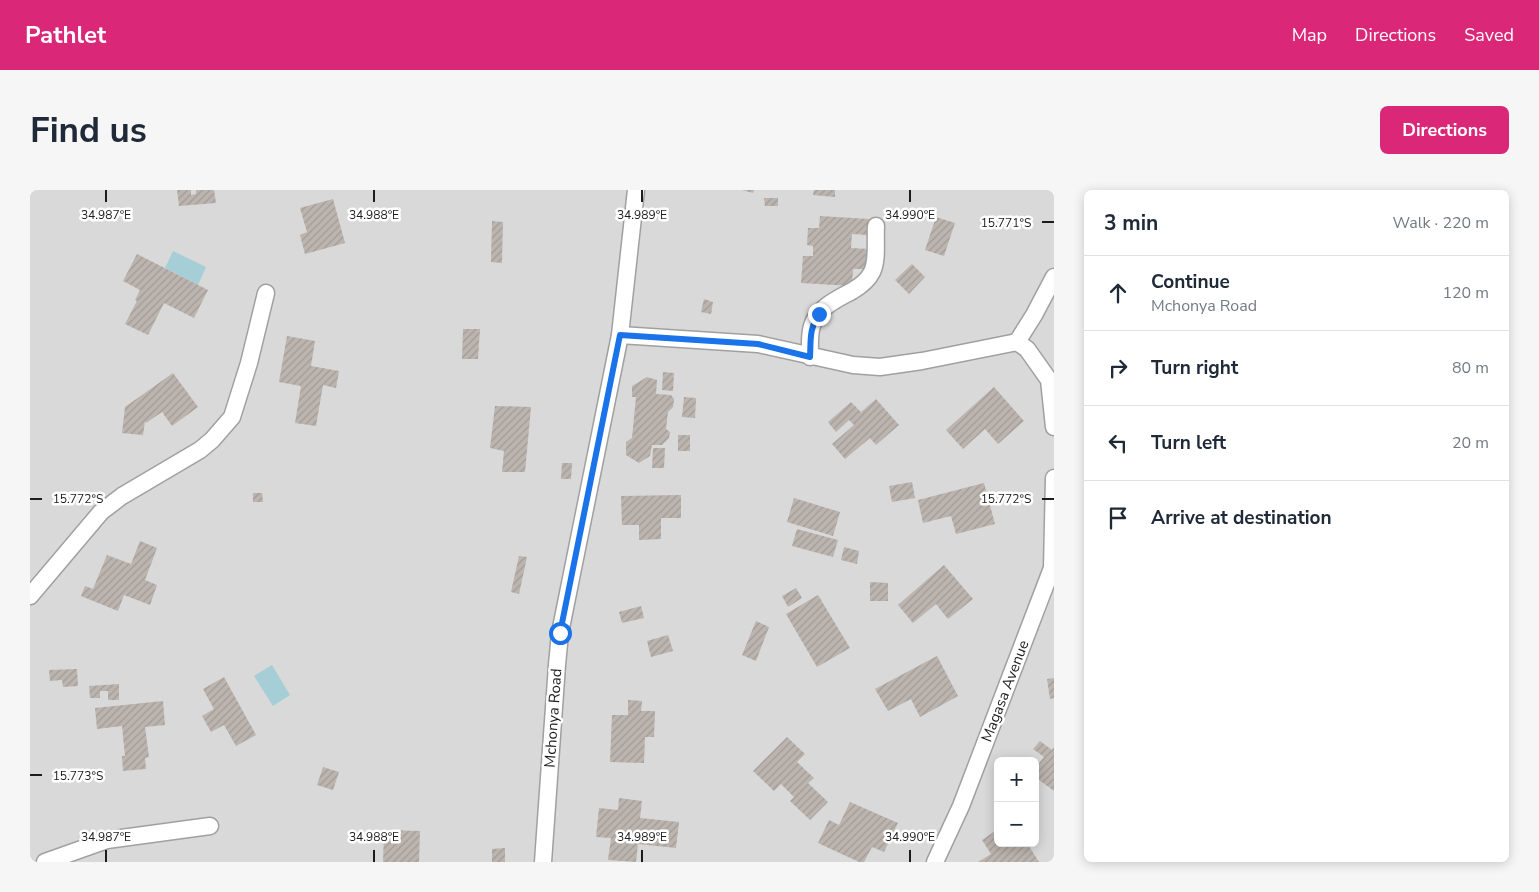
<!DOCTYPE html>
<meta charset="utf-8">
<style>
body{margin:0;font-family:"Nunito Sans",sans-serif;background:#f6f6f7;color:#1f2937}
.controls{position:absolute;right:15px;bottom:15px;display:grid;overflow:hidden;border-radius:8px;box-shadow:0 2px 12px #0003}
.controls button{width:45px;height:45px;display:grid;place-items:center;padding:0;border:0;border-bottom:1px solid #e0e1e3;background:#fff;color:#1f2937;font:25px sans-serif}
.stop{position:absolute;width:15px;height:15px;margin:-11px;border:4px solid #1a73e8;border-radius:50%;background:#fff}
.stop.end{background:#1a73e8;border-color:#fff;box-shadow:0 1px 5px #0008}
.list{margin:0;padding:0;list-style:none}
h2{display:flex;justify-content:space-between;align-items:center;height:65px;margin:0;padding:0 20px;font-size:21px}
h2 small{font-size:16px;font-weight:400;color:#747a83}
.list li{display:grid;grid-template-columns:32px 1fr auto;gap:15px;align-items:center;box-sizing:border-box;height:75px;padding:0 20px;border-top:1px solid #e0e1e3}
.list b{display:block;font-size:19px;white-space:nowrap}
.list p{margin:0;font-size:16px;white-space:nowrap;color:#747a83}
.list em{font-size:16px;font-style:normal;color:#747a83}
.icon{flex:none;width:28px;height:28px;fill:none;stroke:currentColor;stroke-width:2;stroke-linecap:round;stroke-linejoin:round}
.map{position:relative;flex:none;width:1024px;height:672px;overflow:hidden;border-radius:8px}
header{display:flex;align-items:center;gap:30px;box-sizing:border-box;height:70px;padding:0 25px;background:#db2777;color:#fff}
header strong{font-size:24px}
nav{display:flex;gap:28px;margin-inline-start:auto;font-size:18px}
.intro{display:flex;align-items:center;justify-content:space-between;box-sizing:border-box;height:120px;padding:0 30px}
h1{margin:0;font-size:35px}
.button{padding:12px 22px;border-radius:8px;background:#db2777;color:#fff;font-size:18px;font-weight:700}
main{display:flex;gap:30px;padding:0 30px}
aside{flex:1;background:#fff;border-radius:8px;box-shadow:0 2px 12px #0003}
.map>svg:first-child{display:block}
</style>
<header>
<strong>Pathlet</strong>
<nav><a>Map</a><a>Directions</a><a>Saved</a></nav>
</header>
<div class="intro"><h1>Find us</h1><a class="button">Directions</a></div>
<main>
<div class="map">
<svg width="1024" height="672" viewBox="0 0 1024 672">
<defs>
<pattern id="building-hatch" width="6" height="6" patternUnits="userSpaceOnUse" patternTransform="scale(1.25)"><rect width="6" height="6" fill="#bcb4af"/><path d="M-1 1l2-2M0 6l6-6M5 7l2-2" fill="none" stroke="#a19a96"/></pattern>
</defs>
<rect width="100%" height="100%" fill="#ece8e2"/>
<!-- residential -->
<path fill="#dad9d9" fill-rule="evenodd" d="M0,0h1024v672h-1024zM968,571h37v82h-37z"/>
<!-- water -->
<g fill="#a5ced7">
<path d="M143,61l33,16 -8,18 -33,-17z"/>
<path d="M242,475l18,30 -17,11 -19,-30z"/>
</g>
<!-- building -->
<g fill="url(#building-hatch)">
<path d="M147,0h14v5l5,-1v-4h18l2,13 -37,3z"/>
<path d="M712,0h12l-1,3z"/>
<path d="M784,0h21v7l-22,-2z"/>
<path d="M734,8h14v8h-13z"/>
<path d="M303,9l12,44 -40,11 -5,-19 7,-3 -7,-24z"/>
<path d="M790,26l49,3 -1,16 -16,-1 -1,14 18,1 -1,20h-15l-1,17 -51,-3 2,-27h10v-10l-6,-1 1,-17h11z"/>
<path d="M906,27l19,6 -11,33 -19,-6z"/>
<path d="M462,31l11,1 -1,41 -11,-1z"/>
<path d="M107,64l71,36 -14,28 -30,-15 -16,32 -23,-11 12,-23 -2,-1 5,-10 -17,-9z"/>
<path d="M882,74l13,13 -16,17 -14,-14z"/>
<path d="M674,109l9,3 -2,12 -10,-2z"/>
<path d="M433,139h17l-2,30h-16z"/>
<path d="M257,146l28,5 -4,25 28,5 -3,17 -13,-3 -7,41 -21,-3 6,-37 -22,-4z"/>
<path d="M633,182l11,1 -1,18 -11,-1z"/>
<path d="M143,183l25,34 -26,19 -10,-14 -16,11 -1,-2 -2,14 -21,-2 3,-26z"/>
<path d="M617,187l10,3 -1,14 15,1 3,4 -1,8 -5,5 -2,17 4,3 -1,6 -7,7h-10l-2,11 -11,7 -13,-8v-13l6,-4 4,-41h-4v-11z"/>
<path d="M964,197l30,34 -26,23 -13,-15 -22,20 -17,-19z"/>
<path d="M654,207l12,1 -1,20 -13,-1z"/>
<path d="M846,209l23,26 -23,20 -6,-7 -25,21 -13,-15 22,-19 -5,-5 -13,12 -8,-10 23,-20 10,10z"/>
<path d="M465,216l36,1 -6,65h-23l2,-21 -14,-3z"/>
<rect x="648" y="245" width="12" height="16"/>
<path d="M623,258h12l-1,20h-12z"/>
<path d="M532,273h10l-1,16h-10z"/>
<path d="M882,292l3,16 -23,4 -3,-16z"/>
<path d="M954,293l11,41 -39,10 -5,-18 -28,7 -5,-23z"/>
<path d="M223,303h9l1,9h-10z"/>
<path d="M651,305v23h-20v21l-22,1v-15h-17l-1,-29z"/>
<path d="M764,308l46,14 -7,24 -46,-14z"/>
<path d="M767,339l41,11 -5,17 -41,-11z"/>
<path d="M110,351l17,7 -12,32 12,5 -7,20 -26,-10 -6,16 -37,-15 4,-10 8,3 14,-34 24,9z"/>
<path d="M814,357l15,4 -2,13 -16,-4z"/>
<path d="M489,366l8,1 -8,37 -8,-2z"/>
<path d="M914,375l29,34 -25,20 -12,-15 -23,19 -15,-18z"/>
<path d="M840,392l18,1v18h-18z"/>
<path d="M766,398l6,10 -14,9 -6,-11z"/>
<path d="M788,405l32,53 -33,19 -31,-53z"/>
<path d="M611,416l3,12 -22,5 -3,-11z"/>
<path d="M726,431l13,6 -13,34 -14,-6z"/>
<path d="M638,445l5,16 -22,6 -4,-16z"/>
<path d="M907,466l21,40 -38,21 -9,-18 -23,12 -13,-22z"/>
<path d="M47,479l1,17 -15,1 -1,-7 -12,1 -1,-11z"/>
<path d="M194,487l32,58 -20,11 -12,-21 -13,7 -9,-16 12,-7 -11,-20z"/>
<path d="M1024,488v20l-4,1 -3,-20z"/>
<path d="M89,494v16h-11v-9h-8v7h-10l-1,-12z"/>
<path d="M598,510l14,1 -1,10h14l-1,26h-9l-1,26 -34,-1 2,-47h16z"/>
<path d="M133,511l2,24 -20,2 4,30 -4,1 1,11 -23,2 -1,-15h3l-3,-30 -25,3 -2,-21z"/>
<path d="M757,547l18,17 -8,8 17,16 -6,5 20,19 -18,18 -20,-19 4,-4 -13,-13 -7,7 -21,-20z"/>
<path d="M1010,551l12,9 2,-3v44l-19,-14v-9l9,-11 -11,-8z"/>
<path d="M293,577l16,5 -6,18 -16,-5z"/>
<path d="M589,608l23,3 -2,17 39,4 -3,26 -38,-4 -2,18 -28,-2 3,-22 -15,-1 3,-29 19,2z"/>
<path d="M820,612l48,21 -14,29 -12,-5 -8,15h-5l-41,-19 11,-23 10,5z"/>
<path d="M968,639v14h29l12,19h-61l13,-8 -9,-14z"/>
<path d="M354,640l36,1 -1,31h-36z"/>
<path d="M475,658v14h-13v-13z"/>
</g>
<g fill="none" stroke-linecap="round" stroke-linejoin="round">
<!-- minor casing -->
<g stroke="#a0a0a0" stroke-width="19">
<g id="minor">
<path d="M590,145l138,9 95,21 27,2 42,-6 95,-19 10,7 22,31 5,47"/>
<path d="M987,152l17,-27 20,-38"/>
<path d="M780,167c0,-10 -1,-22 2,-31 5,-18 25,-27 40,-35 7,-4 16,-11 20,-19 6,-12 3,-32 4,-46"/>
<path d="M0,406l71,-84 21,-16 78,-46 12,-10 20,-23 17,-54 17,-70"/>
<path d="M15,672l62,-22 103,-14"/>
<path d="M513,672l14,-197 3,-32 60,-298 16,-145"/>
<path d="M905,672l26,-56 91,-238 2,-90"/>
</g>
</g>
<!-- minor -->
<use href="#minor" stroke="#fff" stroke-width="16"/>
</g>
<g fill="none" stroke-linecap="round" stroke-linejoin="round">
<!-- route -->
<path stroke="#1a73e8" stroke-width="6" d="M530,443l60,-298 138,9 52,13c1,-18 -1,-28 9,-43"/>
</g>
<!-- ticks -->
<path fill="none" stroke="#1c1c1c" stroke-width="2" d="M76,0v12M344,0v12M612,0v12M880,0v12M1012,32h12M0,309h12M1012,309h12M0,585h12M76,660v12M344,660v12M612,660v12M880,660v12"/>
<g text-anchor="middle" stroke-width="5" stroke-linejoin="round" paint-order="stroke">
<!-- street labels -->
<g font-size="15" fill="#1c1c1c" stroke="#fff">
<text transform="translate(975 501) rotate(-69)" y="5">Magasa Avenue</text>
<text transform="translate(523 528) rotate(-86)" y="5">Mchonya Road</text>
</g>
</g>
<g font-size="12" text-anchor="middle" fill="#1c1c1c" stroke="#fff" stroke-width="5" stroke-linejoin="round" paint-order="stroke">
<text x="76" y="29">34.987°E</text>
<text x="344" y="29">34.988°E</text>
<text x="612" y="29">34.989°E</text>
<text x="880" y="29">34.990°E</text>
<text x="976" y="37">15.771°S</text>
<text x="48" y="313">15.772°S</text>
<text x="976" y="313">15.772°S</text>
<text x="48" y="590">15.773°S</text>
<text x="76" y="651">34.987°E</text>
<text x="344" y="651">34.988°E</text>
<text x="612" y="651">34.989°E</text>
<text x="880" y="651">34.990°E</text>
</g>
</svg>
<div class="controls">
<button>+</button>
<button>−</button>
</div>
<div class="stop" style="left:530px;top:443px"></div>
<div class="stop end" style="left:789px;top:124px"></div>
</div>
<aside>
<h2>3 min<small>Walk · 220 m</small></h2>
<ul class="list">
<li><svg class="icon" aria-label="ahead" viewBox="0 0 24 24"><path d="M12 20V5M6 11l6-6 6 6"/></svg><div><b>Continue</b><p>Mchonya Road</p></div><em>120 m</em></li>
<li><svg class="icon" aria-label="right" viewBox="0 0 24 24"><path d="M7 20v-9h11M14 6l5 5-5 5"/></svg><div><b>Turn right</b></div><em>80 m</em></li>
<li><svg class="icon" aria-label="left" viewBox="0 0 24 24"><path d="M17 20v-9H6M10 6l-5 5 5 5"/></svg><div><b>Turn left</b></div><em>20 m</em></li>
<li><svg class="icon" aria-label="arrive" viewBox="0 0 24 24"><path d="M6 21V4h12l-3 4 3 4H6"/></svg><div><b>Arrive at destination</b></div></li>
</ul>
</aside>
</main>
